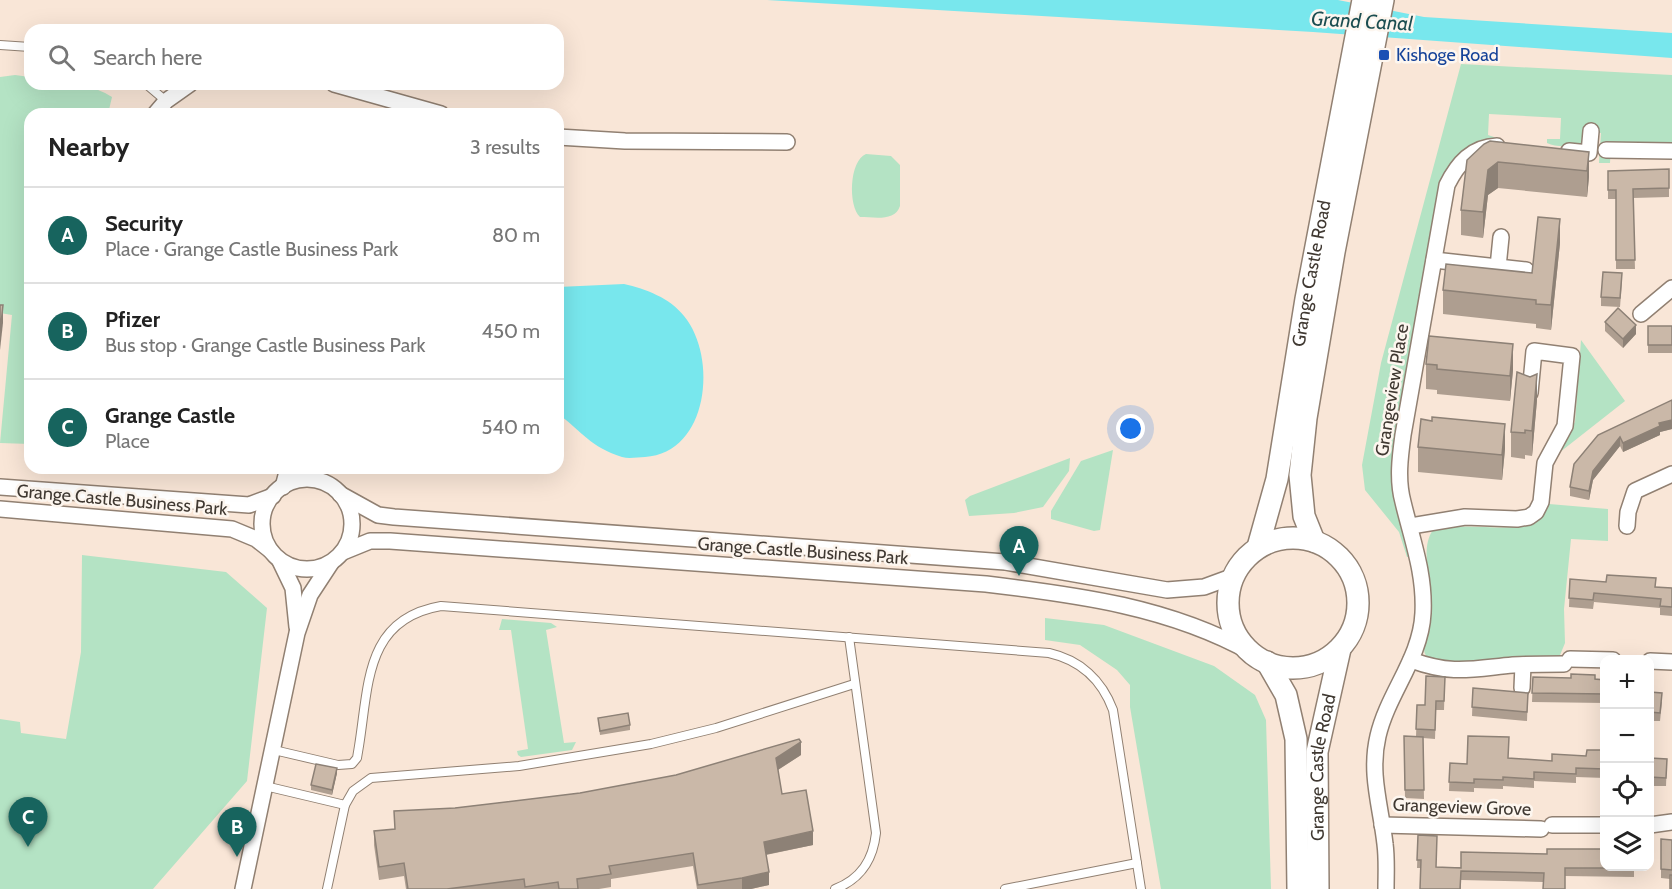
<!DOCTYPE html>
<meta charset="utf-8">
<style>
body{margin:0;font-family:Cabin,sans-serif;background:#f2f2f2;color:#222}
.controls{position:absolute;right:18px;bottom:18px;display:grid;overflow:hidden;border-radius:12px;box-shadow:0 6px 24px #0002}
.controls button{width:54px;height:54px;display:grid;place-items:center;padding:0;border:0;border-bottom:2px solid #e0e0e0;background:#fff;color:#222;font:30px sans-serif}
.you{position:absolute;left:1131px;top:429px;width:21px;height:21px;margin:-15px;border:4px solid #fff;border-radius:50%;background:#1a73e8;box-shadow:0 0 0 9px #1a73e833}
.badge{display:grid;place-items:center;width:39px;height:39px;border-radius:50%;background:#17645e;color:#fff;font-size:20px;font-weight:700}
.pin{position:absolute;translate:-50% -50px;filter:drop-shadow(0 2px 3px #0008)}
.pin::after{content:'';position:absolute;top:32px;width:21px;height:18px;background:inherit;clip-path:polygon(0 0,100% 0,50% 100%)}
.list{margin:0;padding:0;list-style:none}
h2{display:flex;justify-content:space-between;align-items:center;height:78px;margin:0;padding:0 24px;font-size:26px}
h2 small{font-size:20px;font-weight:400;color:#767676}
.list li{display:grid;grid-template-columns:39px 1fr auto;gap:18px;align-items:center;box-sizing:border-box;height:96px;padding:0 24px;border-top:2px solid #e0e0e0}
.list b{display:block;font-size:22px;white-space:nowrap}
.list p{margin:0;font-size:20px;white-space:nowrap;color:#767676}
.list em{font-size:20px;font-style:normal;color:#767676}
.icon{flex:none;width:33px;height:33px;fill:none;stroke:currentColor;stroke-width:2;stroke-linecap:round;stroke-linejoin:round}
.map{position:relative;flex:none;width:1672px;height:889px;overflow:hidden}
.search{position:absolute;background:#fff;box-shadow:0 6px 24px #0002;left:24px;top:24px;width:540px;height:66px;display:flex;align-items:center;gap:15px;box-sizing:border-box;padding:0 21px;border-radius:18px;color:#767676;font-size:22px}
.panel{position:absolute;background:#fff;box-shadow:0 6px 24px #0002;left:24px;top:108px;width:540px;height:366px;border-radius:18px}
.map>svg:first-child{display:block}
</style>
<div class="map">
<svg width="1672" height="889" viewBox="0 0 1672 889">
<rect width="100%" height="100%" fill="#f9e6d7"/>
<!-- green -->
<g fill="#b4e3c4">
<path d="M1461,64l211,11v68l-61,2 -1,18h-11l2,-30 -14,-1 -3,10c-11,5 -26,6 -37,1v-4h13l1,-21 -72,-4 -1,21 9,3c-29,6 -47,18 -57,47l-42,242 14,130h-5l-8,-25 -34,-42 -3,-25 19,-102z"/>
<path d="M15,75l15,2v7c30,0 57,-3 82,13l-4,17h-78v330l-30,-1 12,-128 -12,-2v-236z"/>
<path d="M866,154l25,2 9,9v41c-5,16 -26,11 -40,11 -12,-11 -11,-56 6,-63z"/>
<path d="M1581,340l44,61 -70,55 20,-34z"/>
<path d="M1113,450l-13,80 -6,1 -43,-12v-8l30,-50z"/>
<path d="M1070,458l-1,13 -26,36 -29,6 -45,3 -4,-16 5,-4z"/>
<path d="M1549,504l59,5v32l-37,-2 -7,70 1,34 -7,17 -80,5 -48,-5c-4,-4 -6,-6 -6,-12 -2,-16 6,-34 6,-51 1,-21 -10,-49 3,-67 30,-9 75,3 97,-6 9,-4 15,-12 19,-20z"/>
<path d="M82,555l144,17 41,36 -20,173 -94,108h-153v-170l20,3 1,11 45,6 15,-87z"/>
<path d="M1045,618l59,7 110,41 41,29 11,25 5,169h-110l-31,-182v-22l-13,-15 -37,-25 -35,-5z"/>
<path d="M502,619l49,4 6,4 -11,3 18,113 12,-1 -4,8 -51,7 -3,-2 -1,-4 11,-2 -17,-119h-12z"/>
</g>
<!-- water -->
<g fill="#78e7ed">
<path d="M767,0h571l86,17 248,16v25l-359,-26z"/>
<path d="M624,284c22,5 46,14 60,32 34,41 25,137 -39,141 -7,0 -16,2 -23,0 -32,-10 -39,-25 -64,-43v-127z"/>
</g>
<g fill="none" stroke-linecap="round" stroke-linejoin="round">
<!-- service casing -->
<g stroke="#918072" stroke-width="10">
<g id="service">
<path d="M0,45l30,2"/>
<path d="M146,84l20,17"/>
<path d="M274,750l64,15 14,-1 5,-6 2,-12c10,-62 6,-127 82,-140l608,47c31,7 53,27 64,57l28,179"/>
<path d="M265,786l80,19 8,-14 18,-13 148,-12 132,-22 65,-16 138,-44"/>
<path d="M327,889l18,-84"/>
<path d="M835,889c26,-10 38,-29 41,-56l-27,-196"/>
<path d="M1005,889l132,-26"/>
</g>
</g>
<!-- minor casing -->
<g stroke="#918072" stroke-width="18">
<g id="minor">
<path d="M334,84l107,30"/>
<path d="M155,114l11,-13 24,-17"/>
<path d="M558,137l67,4 162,1"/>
<path d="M1606,150l66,1"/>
<path d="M1569,151l20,2 2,-22"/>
<path d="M1434,260l92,10"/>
<path d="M1498,267l3,-30"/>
<path d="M1641,314l31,-26"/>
<circle cx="307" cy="524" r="45"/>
<path d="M0,487l249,18 24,-9"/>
<path d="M283,487l5,-19"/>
<path d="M340,494l38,21 16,2 611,45 162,28 37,-3 30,-11"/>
<path d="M0,509l232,20 24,10 14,11"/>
<path d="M1411,526l54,-9 52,2 12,-2 7,-5 5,-10 4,-39 20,-37 7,-70 -38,-5 -4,42"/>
<path d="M1627,526l1,-14 7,-21 37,-17"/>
<path d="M343,552l27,-11h20l596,43c92,11 184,23 266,69"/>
<path d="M280,561l13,27 4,39"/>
<path d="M1570,659l43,1"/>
<path d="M1411,660c41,15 60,9 102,5 17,-1 34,-1 51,-1"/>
<path d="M1650,661l22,1"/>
<path d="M1522,688l1,-23"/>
<path d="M1382,825l159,4"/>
<path d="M1552,825h52"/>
<path d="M1650,825l22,-3"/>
<path d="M243,889l54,-256 13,-38 21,-32"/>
<path d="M1386,889c0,-15 1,-30 -1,-45 -4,-37 -16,-70 -7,-108 10,-43 43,-78 45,-123 2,-40 -11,-73 -20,-111 -6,-22 -3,-45 0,-67l44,-250c11,-22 25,-38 50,-39"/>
</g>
</g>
<!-- secondary casing -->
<g stroke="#918072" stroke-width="24">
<g id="secondary">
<circle cx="1293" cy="603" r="65"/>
<path d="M1314,541l-10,-25 -4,-41 6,-57 28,-166 49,-252"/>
<path id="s1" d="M1258,547l19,-68 29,-180 57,-299"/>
<path d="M1267,662l19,33 10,44 2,150"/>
<path id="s2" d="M1318,889l-1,-137 23,-103"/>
</g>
</g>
<!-- service -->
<use href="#service" stroke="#fff" stroke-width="8"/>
<!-- minor -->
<use href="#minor" stroke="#fff" stroke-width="15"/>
<!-- secondary -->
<use href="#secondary" stroke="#fff" stroke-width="21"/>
</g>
<!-- wall -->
<g fill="#ae9e90">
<path d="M1589,152v25l-2,20 -89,-9 -10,7 -5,43 -22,-3v-25l6,-50z"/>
<path d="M1669,169v28l-36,1 2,71h-19v-70h-8v-28z"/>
<path d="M1560,243l-9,87 -15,-2v-4l-93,-10v-24l89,-17z"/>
<path d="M1622,282l-2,25 -19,-1v-9z"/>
<path d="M1605,322l31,12 -13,14 -18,-17z"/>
<rect x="1648" y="326" width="24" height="27"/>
<path d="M1426,364l87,6 -3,31 -73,-7v-4l-11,-1z"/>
<path d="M1537,400l-5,56 -7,-1v4l-14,-2v-25z"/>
<path d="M1672,400v29l-12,3v3l-37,17 -3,-6 -27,34 -4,20 -19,-4v-9l4,-23z"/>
<path d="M1432,421l73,28 -3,31 -84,-8v-25z"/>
<path d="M1570,579l102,9v28l-12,-1v-7l-66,-6 -1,7 -24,-2z"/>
<path d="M1445,677l-1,33h-8l-1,29 -12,-1 1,61 -19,-1 -1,-62 12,1 1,-32h8z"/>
<path d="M1533,677l72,3v23l-73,-1z"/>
<path d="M1473,688l55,5 -1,28 -55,-5z"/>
<path d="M1650,692l12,10 -2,19h-10z"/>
<path d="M598,718l32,7v5l-30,5z"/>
<path d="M1605,750v28l-29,-1v6l-42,-2v7l-31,-2v3l-29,-1v4l-25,-1 1,-28 17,1 41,-6 44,3 34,-5z"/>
<path d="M801,755l-23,15 4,24 31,51 -47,10 3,30 -18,4h-54l-4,-23 -82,13v8l-12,2h-193l-2,-13 -25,4 -5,-35v-14l20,-2 61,-21 125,-15z"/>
<path d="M1650,758l17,1 -1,27h-16z"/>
<path d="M337,773l-5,22 -21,-5v-5z"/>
<path d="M1418,835l18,32h198v10l-69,-1 -22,6 -82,-2v9h-41l1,-21h-4z"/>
<path d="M1672,840v49l-2,-10 -9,-1v-9z"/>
</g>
<!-- shaded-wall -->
<g fill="#8d8176">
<path d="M1589,152v25l-2,20v-26z"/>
<path d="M1498,162v26l-10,7 -5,43v-26l5,-42z"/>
<path d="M1560,219v24l-9,87v-25z"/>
<path d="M3,305v18l-3,27v-17z"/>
<path d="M1636,325v9l-13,14v-9z"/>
<path d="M1513,344v26l-3,31v-25z"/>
<path d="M1537,374v26l-5,56v-25z"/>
<path d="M1672,420v9l-12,3v3l-37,17v-9l36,-20z"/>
<path d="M1505,424v25l-3,31v-25z"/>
<path d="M1620,437v9l-27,34 -4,20v-9l4,-20z"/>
<path d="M801,742v13l-25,16v-13z"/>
<path d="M337,768v5l-5,22v-5z"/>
<path d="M813,831v14l-49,10v-13z"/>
<path d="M769,872v13l-18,4h-9v-11z"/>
</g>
<!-- building -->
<g fill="#cab8a8" stroke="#8d8176" stroke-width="1.5">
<path d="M1490,141l99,11 -2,19 -89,-9 -10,8 -5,42 -22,-2 6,-50 17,-16z"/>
<path d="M1669,169v19l-36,1 2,71h-19v-70h-8v-19z"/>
<path d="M1538,217l22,2 -9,86 -15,-1v-4l-93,-10 3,-26 86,9z"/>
<path d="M1603,272l19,1 -2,25 -19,-1z"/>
<path d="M0,305h3l-3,28z"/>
<path d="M1618,308l18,17 -13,14 -18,-17z"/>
<rect x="1648" y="326" width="24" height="19"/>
<path d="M1429,336l84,8 -3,32 -73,-7v-4l-11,-1z"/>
<path d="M1517,372l13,5 7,-3 -5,57 -7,-1v3l-14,-1z"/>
<path d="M1672,400v20l-13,3 1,3 -37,17 -3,-6 -27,34 -4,20 -19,-4 4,-23 24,-29z"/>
<path d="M1432,417l73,7 -3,31 -84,-8 3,-28 11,2z"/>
<path d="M1607,575l49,3 -1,9 17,1v19l-12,-1 1,-7 -67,-6 -1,7 -24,-2 1,-19 36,3z"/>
<path d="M1571,674l24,1v4l10,1v14l-73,-1 1,-16 38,1z"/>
<path d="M1426,676l19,1 -1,24h-8l-1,29 -19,-1 1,-24h8z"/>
<path d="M1473,688l55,5 -1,19 -55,-5z"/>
<path d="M1650,692l12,1 -2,20 -10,-1z"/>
<path d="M628,713l2,12 -30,6 -2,-13z"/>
<path d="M1404,736l19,1 1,53h-19z"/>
<path d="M1468,736l41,1 -1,21 44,3v-7l34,2 1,-6h18v19l-29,-1v6l-42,-2v7l-31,-2v3l-29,-1v4l-25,-1 1,-19 17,1z"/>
<path d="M799,739l2,3 -25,16 6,36 24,-4 7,41 -49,11 5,30 -27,6 -44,7 -5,-32 -84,13 2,8 -34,5 1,10h-19l-1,-7 -33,5 -1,-8 -77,10h-39l-4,-26 -25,4 -5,-36 21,-2 -1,-18 61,-3 125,-15 96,-18z"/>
<path d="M1650,758l17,1 -1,19 -16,-1z"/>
<path d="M316,764l21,4 -5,22 -21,-5z"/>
<path d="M1418,835l19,1 -1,31 25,1v-16l86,2v-5h58v18h29v1h-69v21h-22l1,-16 -83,-2 -1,18h-40l1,-29h-4z"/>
<path d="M1661,839l11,1v30l-11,-1z"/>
<rect x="1670" y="875" width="2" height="14"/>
</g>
<!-- markers -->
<rect fill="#1a4fb4" stroke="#fdf6ef" stroke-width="2" x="1378" y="49" width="12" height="12" rx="3"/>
<g text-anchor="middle" stroke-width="5" stroke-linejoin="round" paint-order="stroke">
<!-- transit labels -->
<g font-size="18" fill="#164399" stroke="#fdf6ef" text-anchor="start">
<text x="1396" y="61">Kishoge Road</text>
</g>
<!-- street labels -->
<g font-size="18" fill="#403932" stroke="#fdf6ef">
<text dy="6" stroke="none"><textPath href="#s1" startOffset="279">Grange Castle Road</textPath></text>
<text transform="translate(1392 390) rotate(-81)" y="6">Grangeview Place</text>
<text transform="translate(122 500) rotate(5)" y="6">Grange Castle Business Park</text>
<text transform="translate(803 551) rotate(4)" y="6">Grange Castle Business Park</text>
<text dy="6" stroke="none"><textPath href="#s2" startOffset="122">Grange Castle Road</textPath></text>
<text transform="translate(1462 807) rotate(2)" y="6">Grangeview Grove</text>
</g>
<!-- water labels -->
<g font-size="20" font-style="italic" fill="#1c4e51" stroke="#fdf6ef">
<text transform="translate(1362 21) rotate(3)" y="7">Grand Canal</text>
</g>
</g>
</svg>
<div class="controls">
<button>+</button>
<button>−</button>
<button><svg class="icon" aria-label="locate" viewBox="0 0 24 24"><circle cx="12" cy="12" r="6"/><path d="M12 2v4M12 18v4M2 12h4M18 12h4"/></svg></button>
<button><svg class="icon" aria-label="layers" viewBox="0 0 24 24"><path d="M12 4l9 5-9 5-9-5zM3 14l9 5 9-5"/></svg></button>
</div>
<div class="you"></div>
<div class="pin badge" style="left:1019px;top:576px">A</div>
<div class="pin badge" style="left:237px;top:857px">B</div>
<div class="pin badge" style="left:28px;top:847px">C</div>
<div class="search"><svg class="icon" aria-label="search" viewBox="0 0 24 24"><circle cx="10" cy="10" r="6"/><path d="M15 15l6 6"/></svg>Search here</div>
<section class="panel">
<h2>Nearby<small>3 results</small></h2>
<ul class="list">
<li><span class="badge">A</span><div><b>Security</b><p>Place · Grange Castle Business Park</p></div><em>80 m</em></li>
<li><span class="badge">B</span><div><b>Pfizer</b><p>Bus stop · Grange Castle Business Park</p></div><em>450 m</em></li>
<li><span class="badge">C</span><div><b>Grange Castle</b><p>Place</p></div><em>540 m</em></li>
</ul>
</section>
</div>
